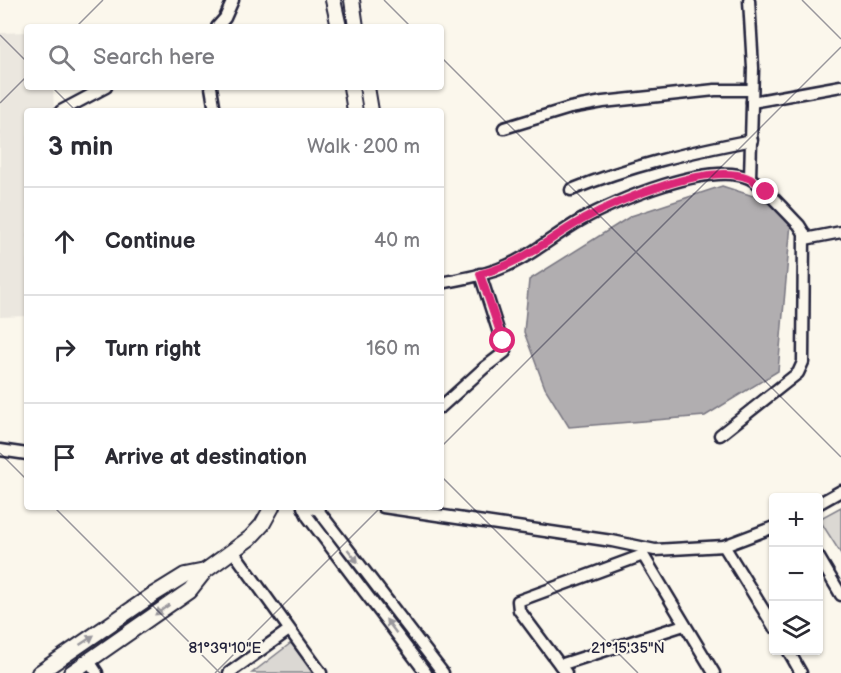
<!DOCTYPE html>
<meta charset="utf-8">
<style>
body{margin:0;font-family:"Balsamiq Sans",sans-serif;background:#f7f7f7;color:#2b2b33}
.controls{position:absolute;right:18px;bottom:18px;display:grid;overflow:hidden;border-radius:6px;box-shadow:0 2px 4px #0004}
.controls button{width:54px;height:54px;display:grid;place-items:center;padding:0;border:0;border-bottom:2px solid #e1e1e2;background:#fff;color:#2b2b33;font:30px sans-serif}
.stop{position:absolute;width:18px;height:18px;margin:-14px;border:4px solid #db2777;border-radius:50%;background:#fff}
.stop.end{background:#db2777;border-color:#fff;box-shadow:0 2px 6px #0008}
.list{margin:0;padding:0;list-style:none}
h2{display:flex;justify-content:space-between;align-items:center;height:78px;margin:0;padding:0 24px;font-size:26px}
h2 small{font-size:20px;font-weight:400;color:#7c7c81}
.list li{display:grid;grid-template-columns:39px 1fr auto;gap:18px;align-items:center;box-sizing:border-box;height:108px;padding:0 24px;border-top:2px solid #e1e1e2}
.list b{display:block;font-size:22px;white-space:nowrap}
.list em{font-size:20px;font-style:normal;color:#7c7c81}
.icon{flex:none;width:33px;height:33px;fill:none;stroke:currentColor;stroke-width:2;stroke-linecap:round;stroke-linejoin:round}
.map{position:relative;flex:none;width:841px;height:673px;overflow:hidden}
.search{position:absolute;background:#fff;box-shadow:0 2px 4px #0004;left:24px;top:24px;width:420px;height:66px;display:flex;align-items:center;gap:15px;box-sizing:border-box;padding:0 21px;border-radius:6px;color:#7c7c81;font-size:22px}
.panel{position:absolute;background:#fff;box-shadow:0 2px 4px #0004;left:24px;top:108px;width:420px;height:402px;border-radius:6px}
.map>svg:first-child{display:block}
</style>
<div class="map">
<svg width="841" height="673" viewBox="0 0 841 673">
<rect width="100%" height="100%" fill="#fbf7ec"/>
<filter id="ink" filterUnits="userSpaceOnUse"><feTurbulence type="fractalNoise" baseFrequency=".0167" numOctaves="2"/><feDisplacementMap in="SourceGraphic" scale="12" xChannelSelector="R" yChannelSelector="G"/><feConvolveMatrix kernelMatrix="1 2 1 2 8 2 1 2 1" color-interpolation-filters="sRGB"/></filter>
<g filter="url(#ink)">
<!-- built -->
<path fill="#ebe7df" d="M27,32v55h26l1,24h-27v205l-27,1v-284z"/>
<!-- green -->
<g fill="#dbd8d3" stroke="#7e7d87" stroke-width="1.5">
<path d="M841,507v47l-22,-35z"/>
<path d="M291,643l23,30h-62z"/>
</g>
<!-- water -->
<path fill="#b1aeb0" stroke="#787681" stroke-width="1.5" d="M722,186l50,16 19,21 -13,148 -73,45 -136,11 -24,-39 -21,-56 5,-52 102,-64z"/>
<g fill="none" stroke-linecap="round" stroke-linejoin="round">
<!-- minor casing -->
<g stroke="#22223b" stroke-width="15">
<g id="minor">
<path d="M749,0l4,68 -3,110"/>
<path d="M217,27l8,-9 8,-18"/>
<path d="M211,87l4,24"/>
<path d="M752,102l89,-16"/>
<path d="M61,111l45,-24"/>
<path d="M504,128l66,-20 33,-6 112,-12h37"/>
<path d="M571,190c58,-24 119,-38 181,-50"/>
<path d="M805,239l36,-7"/>
<path d="M441,283c19,-4 40,-7 58,-14 30,-11 54,-33 82,-49 35,-20 129,-59 168,-42 13,6 38,35 50,47l5,8 -1,129 -5,11 -78,62"/>
<path d="M441,407l43,-39 21,-16 -25,-78"/>
<path d="M0,450l27,4"/>
<path d="M818,504l23,-13"/>
<path d="M303,507l5,10 118,156"/>
<path d="M306,507l12,3 125,163"/>
<path d="M383,507l229,34 43,9 69,-4 50,-19"/>
<path d="M724,546l50,81"/>
<path d="M644,549l-1,6 71,118"/>
<path d="M233,551l88,122"/>
<path d="M818,556l23,39"/>
<path d="M788,650l13,23"/>
<path d="M89,661l8,12"/>
<path d="M560,665l124,-40"/>
<path d="M229,673l60,-43"/>
<path d="M566,673l-47,-63 -1,-9 125,-46"/>
</g>
</g>
<!-- tertiary casing -->
<g stroke="#22223b" stroke-width="18">
<g id="tertiary">
<path d="M333,0l6,27"/>
<path d="M352,0l4,27"/>
<path d="M351,87l4,24"/>
<path d="M367,87l4,24"/>
<path d="M39,673l112,-77 34,-21 20,-4"/>
<path d="M71,673l119,-83 15,-19 45,-33 12,-13 10,-18"/>
</g>
</g>
<!-- minor -->
<use href="#minor" stroke="#fbf7ec" stroke-width="10"/>
<!-- tertiary -->
<use href="#tertiary" stroke="#fbf7ec" stroke-width="14"/>
</g>
<!-- one-way arrows -->
<defs><path id="oneway-solid" d="M-6-.8H1V-3.2L6.5 0L1 3.2V.8H-6Z" transform="scale(1.5)"/></defs>
<g fill="#99979c">
<use href="#oneway-solid" transform="translate(353 556) rotate(52)"/>
<use href="#oneway-solid" transform="translate(162 610) rotate(145)"/>
<use href="#oneway-solid" transform="translate(391 626) rotate(-127)"/>
<use href="#oneway-solid" transform="translate(87 640) rotate(-34)"/>
</g>
</g>
<g fill="none" stroke-linecap="round" stroke-linejoin="round" filter="url(#ink)">
<!-- route -->
<path stroke="#db2777" stroke-width="8" d="M503,341l-23,-67c42,-10 66,-34 102,-54 36,-20 126,-58 166,-42 7,2 13,10 18,14"/>
</g>
<!-- ticks -->
<path fill="none" stroke="#22223b" stroke-width="1.5" stroke-opacity="0.45" d="M384,0l27,27M802,0l39,39M76,27l27,-27M0,35l27,27M441,57l400,400M52,87l24,24M0,103l27,-27M441,447l400,-400M0,453l27,27M441,476l197,197M54,507l166,166M215,673l166,-166"/>
<g font-size="15" text-anchor="middle" fill="#22223b" stroke="#fbf7ec" stroke-width="4.5" stroke-linejoin="round" paint-order="stroke">
<text x="225" y="653">81°39'10"E</text>
<text x="628" y="653">21°15'35"N</text>
</g>
</svg>
<div class="controls">
<button>+</button>
<button>−</button>
<button><svg class="icon" aria-label="layers" viewBox="0 0 24 24"><path d="M12 4l9 5-9 5-9-5zM3 14l9 5 9-5"/></svg></button>
</div>
<div class="stop" style="left:503px;top:341px"></div>
<div class="stop end" style="left:766px;top:192px"></div>
<div class="search"><svg class="icon" aria-label="search" viewBox="0 0 24 24"><circle cx="10" cy="10" r="6"/><path d="M15 15l6 6"/></svg>Search here</div>
<section class="panel">
<h2>3 min<small>Walk · 200 m</small></h2>
<ul class="list">
<li><svg class="icon" aria-label="ahead" viewBox="0 0 24 24"><path d="M12 20V5M6 11l6-6 6 6"/></svg><div><b>Continue</b></div><em>40 m</em></li>
<li><svg class="icon" aria-label="right" viewBox="0 0 24 24"><path d="M7 20v-9h11M14 6l5 5-5 5"/></svg><div><b>Turn right</b></div><em>160 m</em></li>
<li><svg class="icon" aria-label="arrive" viewBox="0 0 24 24"><path d="M6 21V4h12l-3 4 3 4H6"/></svg><div><b>Arrive at destination</b></div></li>
</ul>
</section>
</div>
